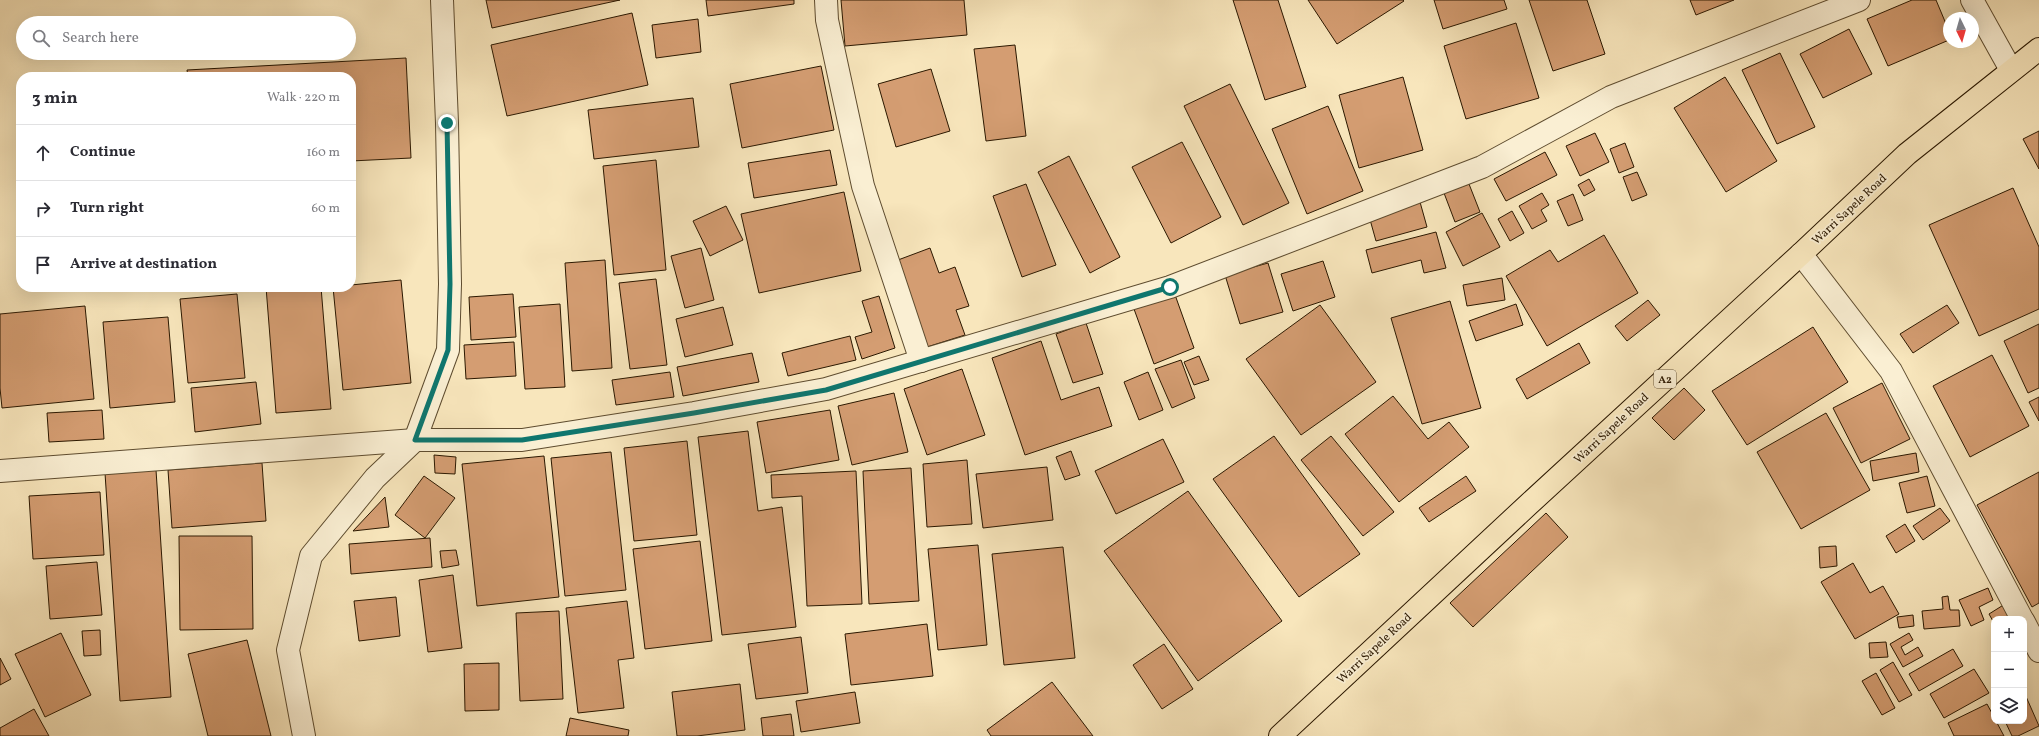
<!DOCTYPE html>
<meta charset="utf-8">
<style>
body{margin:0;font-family:Vollkorn,serif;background:#f2f2f3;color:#2b2b33}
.controls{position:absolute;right:12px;bottom:12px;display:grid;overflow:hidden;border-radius:8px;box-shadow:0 4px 16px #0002}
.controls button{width:36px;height:36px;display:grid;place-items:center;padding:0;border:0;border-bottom:1px solid #e1e1e2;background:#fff;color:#2b2b33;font:20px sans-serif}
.compass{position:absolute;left:1943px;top:12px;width:36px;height:36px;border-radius:50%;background:#fff;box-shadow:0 4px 16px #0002;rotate:175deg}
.stop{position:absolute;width:12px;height:12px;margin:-9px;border:3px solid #0f766e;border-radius:50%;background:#fff}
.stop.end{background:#0f766e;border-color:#fff;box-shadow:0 1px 4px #0008}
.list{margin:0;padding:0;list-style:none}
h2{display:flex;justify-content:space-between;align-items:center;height:52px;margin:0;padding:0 16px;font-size:17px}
h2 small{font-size:13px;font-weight:400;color:#7c7c81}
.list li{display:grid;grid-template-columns:26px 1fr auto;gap:12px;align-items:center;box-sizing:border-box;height:56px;padding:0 16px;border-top:1px solid #e1e1e2}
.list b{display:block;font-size:15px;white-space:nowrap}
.list em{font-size:13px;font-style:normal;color:#7c7c81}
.icon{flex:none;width:22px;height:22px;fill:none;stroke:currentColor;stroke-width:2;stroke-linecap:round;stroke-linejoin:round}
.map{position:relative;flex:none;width:2039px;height:736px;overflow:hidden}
.search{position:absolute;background:#fff;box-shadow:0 4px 16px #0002;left:16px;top:16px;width:340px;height:44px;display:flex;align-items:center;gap:10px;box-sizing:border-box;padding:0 14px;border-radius:22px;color:#7c7c81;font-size:15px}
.panel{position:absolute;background:#fff;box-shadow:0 4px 16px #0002;left:16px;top:72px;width:340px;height:220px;border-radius:16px}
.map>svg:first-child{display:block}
</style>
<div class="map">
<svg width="2039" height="736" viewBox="0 0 2039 736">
<rect width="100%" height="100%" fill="#f8e6bc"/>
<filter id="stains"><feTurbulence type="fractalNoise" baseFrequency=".005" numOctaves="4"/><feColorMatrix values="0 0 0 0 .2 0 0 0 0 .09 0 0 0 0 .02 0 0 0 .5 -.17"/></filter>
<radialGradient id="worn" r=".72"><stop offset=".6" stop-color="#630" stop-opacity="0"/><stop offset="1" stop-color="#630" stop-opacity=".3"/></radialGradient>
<!-- building -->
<g fill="#d49d72" stroke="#2b1800">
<path d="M486,0h134l-128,28z"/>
<path d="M706,0h88v4l-86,12z"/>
<path d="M841,0h123l3,35 -122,11z"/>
<path d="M1233,0h45l28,87 -41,13z"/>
<path d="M1308,0h95l1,1 -67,43z"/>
<path d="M1434,0h70l3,9 -64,20z"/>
<path d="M1529,0h58l18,54 -52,17z"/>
<path d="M1690,0h44l-38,15z"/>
<path d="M1912,0h24l13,31v9l-61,26 -21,-47z"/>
<path d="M632,13l16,72 -141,31 -16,-71z"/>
<path d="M698,19l3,33 -45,6 -4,-33z"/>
<path d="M1516,23l23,75 -73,21 -22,-73z"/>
<path d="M1849,29l23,45 -49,24 -23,-44z"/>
<path d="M1015,45l11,91 -40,5 -12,-92z"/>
<path d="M1780,53l35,74 -38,17 -35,-74z"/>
<path d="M406,58l5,100 -60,3v-84h-163l-1,-7z"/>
<path d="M821,66l13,64 -92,18 -12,-64z"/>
<path d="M931,69l19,62 -54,16 -18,-63z"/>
<path d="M1403,77l20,73 -64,18 -20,-73z"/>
<path d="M1725,77l52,84 -51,31 -52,-84z"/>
<path d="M1230,84l59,119 -46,22 -59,-119z"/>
<path d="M693,98l6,49 -105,12 -6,-49z"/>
<path d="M1328,106l35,85 -56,23 -35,-85z"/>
<path d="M2039,131v38l-16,-30z"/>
<path d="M1595,133l14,29 -29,14 -14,-30z"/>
<path d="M1182,142l39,75 -50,26 -39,-76z"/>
<path d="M1625,143l9,24 -15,6 -9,-24z"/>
<path d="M830,150l7,35 -83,13 -6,-35z"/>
<path d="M1545,152l12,23 -51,26 -12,-22z"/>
<path d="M1069,156l51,101 -30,16 -52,-101z"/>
<path d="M656,160l10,110 -52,5 -11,-109z"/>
<path d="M1637,172l10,23 -15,6 -9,-24z"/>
<path d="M1589,179l6,11 -11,6 -6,-11z"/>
<path d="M1026,184l30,81 -34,12 -29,-81z"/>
<path d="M1469,184l11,28 -25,10 -11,-29z"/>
<path d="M2013,188l26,59v62l-60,27 -50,-111z"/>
<path d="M844,192l17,79 -102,22 -18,-79z"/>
<path d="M1542,193l7,12 -8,5 6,11 -15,8 -13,-23z"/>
<path d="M1573,194l10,26 -15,6 -11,-25z"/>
<path d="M1420,202l7,25 -51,14 -7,-25z"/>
<path d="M726,206l17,34 -33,16 -17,-35z"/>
<path d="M1512,211l12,22 -14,8 -12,-22z"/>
<path d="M1482,213l18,34 -37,19 -17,-34z"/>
<path d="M1436,232l10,36 -22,5 -3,-13 -49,13 -6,-23z"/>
<path d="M1604,235l34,58 -91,53 -41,-70 44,-26 8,12z"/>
<path d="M701,248l13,52 -29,8 -14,-52z"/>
<path d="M930,248l9,25 16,-6 14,39 -13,4 9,25 -38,12 -29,-87z"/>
<path d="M605,260l7,108 -40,3 -7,-108z"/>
<path d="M1323,261l12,36 -42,14 -12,-37z"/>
<path d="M1268,263l15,49 -43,12 -15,-49z"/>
<path d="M1502,278l3,22 -38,6 -4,-21z"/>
<path d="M656,279l11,86 -37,4 -11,-86z"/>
<path d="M401,280l10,103 -68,7 -10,-103h18v-2z"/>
<path d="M266,287h55l10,122 -55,4z"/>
<path d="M1174,292l20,56 -40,16 -20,-55z"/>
<path d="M237,294l8,84 -57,5 -8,-84z"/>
<path d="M513,294l3,43 -45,3 -2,-43z"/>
<path d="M879,296l16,52 -33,11 -7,-22 17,-5 -10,-31z"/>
<path d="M1648,300l12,15 -33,26 -12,-15z"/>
<path d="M1450,301l31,107 -59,16 -31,-106z"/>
<path d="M560,304l5,83 -40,2 -6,-82z"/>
<path d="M1516,304l7,21 -47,16 -7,-20z"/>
<path d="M1320,305l56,77 -75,53 -55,-76z"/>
<path d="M1947,305l12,18 -46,30 -13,-19z"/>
<path d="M85,306l9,93 -92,9 -2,-20v-74z"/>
<path d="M723,307l10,38 -48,12 -9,-38z"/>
<path d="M168,317l7,85 -65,6 -7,-86z"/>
<path d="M1086,323l17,51 -30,9 -17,-49z"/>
<path d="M2039,324v64l-11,5 -24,-52z"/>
<path d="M1813,327l35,55 -101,63 -35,-54z"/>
<path d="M850,336l6,24 -68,16 -6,-23z"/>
<path d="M1041,341l20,59 38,-13 13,39 -87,29 -33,-97z"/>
<path d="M514,342l2,34 -50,3 -2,-34z"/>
<path d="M1579,343l11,20 -63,36 -11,-20z"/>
<path d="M752,353l7,29 -76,14 -6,-29z"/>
<path d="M1992,355l37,71 -59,31 -37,-71z"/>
<path d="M1199,356l10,24 -15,5 -10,-23z"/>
<path d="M1181,360l14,38 -23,10 -17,-39z"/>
<path d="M962,369l23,66 -58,20 -23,-66z"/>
<path d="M670,372l4,25 -58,8 -4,-25z"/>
<path d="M1148,372l15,38 -24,10 -15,-38z"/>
<path d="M256,382l5,42 -66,8 -4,-44z"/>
<path d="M1882,383l28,56 -49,24 -28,-55z"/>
<path d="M1684,388l21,22 -31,30 -22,-22z"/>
<path d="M894,393l14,59 -56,13 -14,-59z"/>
<path d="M1393,396l35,43 21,-17 20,25 -70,55 -54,-68z"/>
<path d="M2039,397v24l-10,-19z"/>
<path d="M102,410l2,29 -55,3 -2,-29z"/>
<path d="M830,410l9,50 -73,13 -9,-51z"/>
<path d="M1826,413l44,77 -69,39 -44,-77z"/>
<path d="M748,431l10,80 24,-4 14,120 -74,8 -24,-198z"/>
<path d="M1274,436l86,118 -61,43 -86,-118z"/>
<path d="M1331,436l63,76 -31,24 -62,-76z"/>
<path d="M1163,439l21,43 -68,32 -21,-43z"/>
<path d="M687,441l10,94 -63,6 -10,-93z"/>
<path d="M1071,451l9,24 -15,5 -9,-23z"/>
<path d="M611,452l15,138 -61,6 -14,-138z"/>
<path d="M1916,453l3,19 -46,9 -3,-20z"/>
<path d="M434,455l22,2 -1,17 -20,-1z"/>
<path d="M544,456l15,141 -82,9 -15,-142z"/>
<path d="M967,460l5,64 -45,3 -4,-63z"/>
<path d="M262,463l4,58 -94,7 -4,-58z"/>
<path d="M1047,467l6,53 -70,8 -7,-54z"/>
<path d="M911,468l8,133 -50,3 -6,-133z"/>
<path d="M156,470l15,227 -51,4 -15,-228z"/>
<path d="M856,471l6,133 -55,2 -5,-110 -30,2 -1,-23z"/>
<path d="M2039,472v131l-7,4 -55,-102z"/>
<path d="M424,476l31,22 -30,40 -30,-23z"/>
<path d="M1466,476l10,15 -47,31 -10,-14z"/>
<path d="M1927,476l8,30 -28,7 -8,-30z"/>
<path d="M1188,491l94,130 -84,60 -94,-130z"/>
<path d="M100,492l4,63 -71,4 -4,-63z"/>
<path d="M385,497l4,30 -36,4z"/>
<path d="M1940,508l10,13 -27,19 -10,-14z"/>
<path d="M1546,513l22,24 -95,90 -23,-24z"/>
<path d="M1905,524l10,17 -19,12 -10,-17z"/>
<path d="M179,536h73l1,93 -73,1z"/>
<path d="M430,538l2,29 -81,7 -2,-30z"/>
<path d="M700,541l12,100 -67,8 -12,-100z"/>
<path d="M978,545l9,100 -49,5 -10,-101z"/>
<path d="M1836,546l1,20 -17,2 -1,-21z"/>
<path d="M1063,547l12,111 -71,7 -12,-111z"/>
<path d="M456,550l3,15 -17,3 -2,-17z"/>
<path d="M97,562l5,53 -52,4 -4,-53z"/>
<path d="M1853,563l17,30 13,-7 16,28 -44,25 -34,-57z"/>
<path d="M453,575l9,73 -34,4 -9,-72z"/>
<path d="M1988,588l5,12 -14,7 5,13 -13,6 -12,-26z"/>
<path d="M1948,596l2,14h9l1,16 -36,3 -2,-18 21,-2 -1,-12z"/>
<path d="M396,597l4,39 -41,5 -5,-40z"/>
<path d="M627,601l7,57 -16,2 6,48 -46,5 -12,-105z"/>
<path d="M2005,604l8,15h-19v4l-5,-9z"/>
<path d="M559,611l4,88 -43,2 -4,-88z"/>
<path d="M1913,615l1,11 -15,2 -2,-11z"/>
<path d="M927,624l6,52 -82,9 -6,-51z"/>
<path d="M100,630l1,25 -17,1 -2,-25z"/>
<path d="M61,633l30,62 -46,22 -30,-63z"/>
<path d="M1909,633l4,7 -12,7 4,8 13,-8 5,9 -20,11 -13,-23z"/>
<path d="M801,637l7,56 -52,6 -8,-55z"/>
<path d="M247,640l24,96h-63l-20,-82z"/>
<path d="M1886,642l2,15 -18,1 -1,-15z"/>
<path d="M1164,644l29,45 -31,20 -29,-44z"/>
<path d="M1953,649l10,17 -44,25 -10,-17z"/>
<path d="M0,658l11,21 -11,6z"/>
<path d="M1893,662l19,33 -13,7 -19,-32z"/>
<path d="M499,663v47l-34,1 -1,-47z"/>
<path d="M1974,669l15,24 -45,25 -14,-24z"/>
<path d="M1876,673l19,35 -13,7 -20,-34z"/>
<path d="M1052,682l41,54h-102l-4,-6z"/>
<path d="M740,684l5,46 -48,6h-20l-5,-44z"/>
<path d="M855,692l5,31 -59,9 -5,-31z"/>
<path d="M2024,692l15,34 -21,10h-6l-7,-15h19z"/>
<path d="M1987,704l7,13v4h2l8,15h-50l-6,-13z"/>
<path d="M34,709l15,27h-49v-8z"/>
<path d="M791,714l3,22h-31l-2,-18z"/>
<path d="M570,718l59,12 -1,6h-62z"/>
</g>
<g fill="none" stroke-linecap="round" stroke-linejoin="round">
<!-- street casing -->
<g stroke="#5e4c2f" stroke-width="24">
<g id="street">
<path d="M826,0l1,20 36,166 58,175"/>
<path d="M1972,0l39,70"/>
<path d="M1801,254l90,117 131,248"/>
<path d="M0,471l415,-31h107l172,-27 132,-24 344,-102 312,-120 129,-70 248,-97"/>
<path d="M2024,622l15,29"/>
<path d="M304,736l-16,-86 23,-94 64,-78 40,-38 33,-90 2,-66 -3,-161 -5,-123"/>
</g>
</g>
<!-- highway casing -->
<g stroke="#2b1800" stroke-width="24">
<path id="highway" d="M1280,736l249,-232 272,-250 106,-100 132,-105"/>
</g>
<!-- street -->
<use href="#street" stroke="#faefd3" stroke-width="22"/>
<!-- highway -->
<use href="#highway" stroke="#f8e6bc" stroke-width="22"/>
</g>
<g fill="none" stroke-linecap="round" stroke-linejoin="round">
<!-- route -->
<path stroke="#0f766e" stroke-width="5" d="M447,123l3,161 -2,66 -33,90h107l172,-27 132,-23 344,-103"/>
</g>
<g text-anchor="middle" stroke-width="3.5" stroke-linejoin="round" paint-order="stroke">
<!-- shield labels -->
<rect fill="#faefd3" stroke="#69583f" stroke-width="1" x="1654" y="370" width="22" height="18" rx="3"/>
<g font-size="11" font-weight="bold" fill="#2b1800">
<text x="1665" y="383">A2</text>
</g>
<!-- street labels -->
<g font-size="12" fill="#2b1800" stroke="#faefd3">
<text transform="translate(1849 209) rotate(-43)" y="4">Warri Sapele Road</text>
<text transform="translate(1611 428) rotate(-43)" y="4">Warri Sapele Road</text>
<text transform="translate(1374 648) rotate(-43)" y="4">Warri Sapele Road</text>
</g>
</g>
<rect width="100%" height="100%" filter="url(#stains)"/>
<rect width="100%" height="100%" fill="url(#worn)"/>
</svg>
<div class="controls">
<button>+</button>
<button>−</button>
<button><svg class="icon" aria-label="layers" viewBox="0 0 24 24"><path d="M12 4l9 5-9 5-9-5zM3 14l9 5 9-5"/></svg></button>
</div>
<svg class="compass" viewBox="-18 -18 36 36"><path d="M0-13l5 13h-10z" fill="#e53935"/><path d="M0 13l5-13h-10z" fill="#7c7c81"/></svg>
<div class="stop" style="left:1170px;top:287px"></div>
<div class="stop end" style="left:447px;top:123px"></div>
<div class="search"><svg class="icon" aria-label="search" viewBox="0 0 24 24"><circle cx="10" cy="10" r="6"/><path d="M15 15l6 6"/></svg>Search here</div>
<section class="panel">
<h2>3 min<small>Walk · 220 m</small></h2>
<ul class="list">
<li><svg class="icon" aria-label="ahead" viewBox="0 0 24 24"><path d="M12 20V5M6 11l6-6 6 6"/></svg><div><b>Continue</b></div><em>160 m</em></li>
<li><svg class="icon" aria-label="right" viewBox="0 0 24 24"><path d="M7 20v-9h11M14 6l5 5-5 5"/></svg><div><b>Turn right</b></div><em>60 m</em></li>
<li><svg class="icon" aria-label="arrive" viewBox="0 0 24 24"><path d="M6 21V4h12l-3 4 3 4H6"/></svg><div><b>Arrive at destination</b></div></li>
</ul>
</section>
</div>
